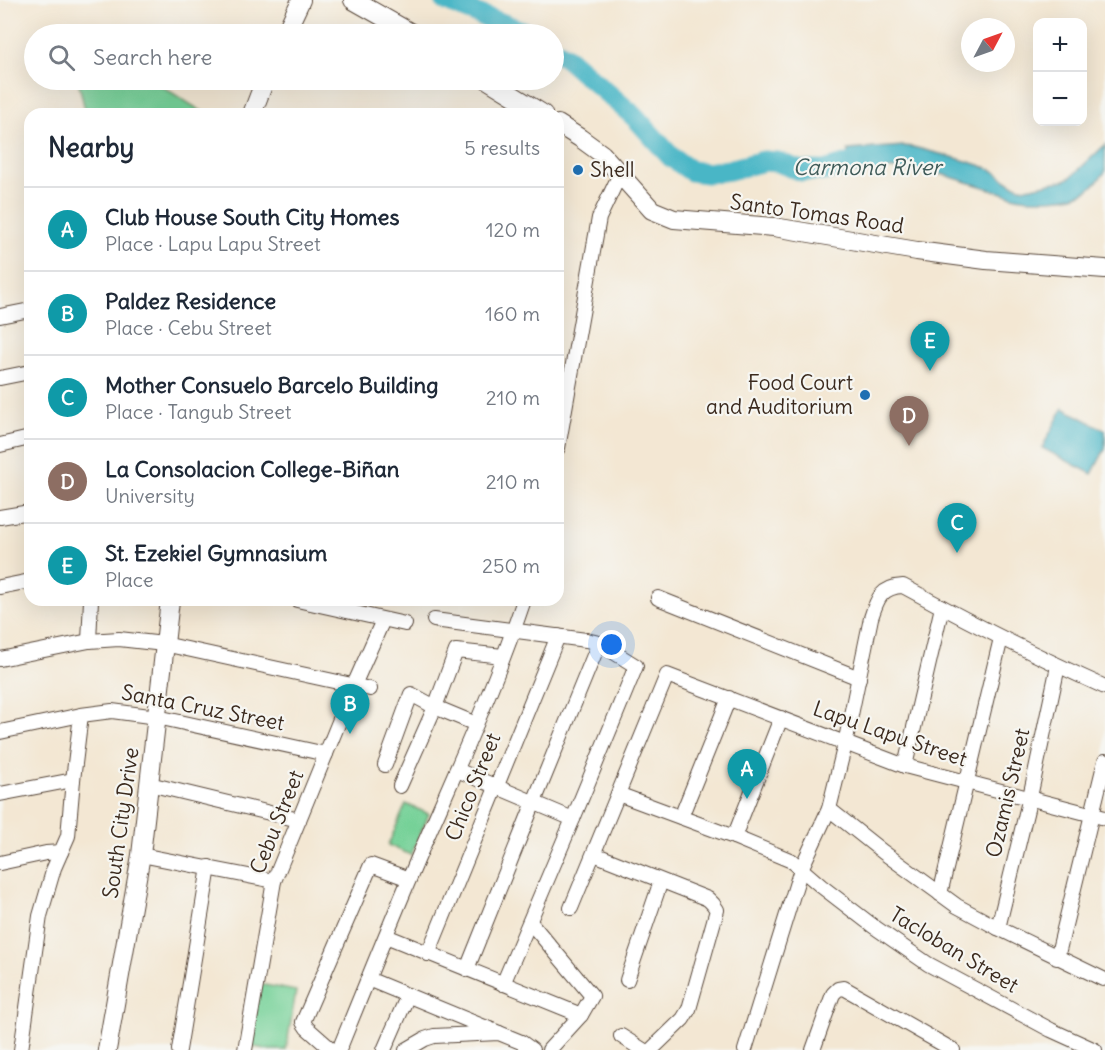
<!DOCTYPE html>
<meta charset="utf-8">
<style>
body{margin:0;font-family:Delius,sans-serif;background:#f2f2f3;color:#1f2937}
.controls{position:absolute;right:18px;top:18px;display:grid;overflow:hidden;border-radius:12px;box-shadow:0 6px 24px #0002}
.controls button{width:54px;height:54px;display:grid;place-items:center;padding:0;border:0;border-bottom:2px solid #e0e1e3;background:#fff;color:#1f2937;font:30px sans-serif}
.compass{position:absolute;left:961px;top:18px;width:54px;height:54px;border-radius:50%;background:#fff;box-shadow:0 6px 24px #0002;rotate:49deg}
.you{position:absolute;left:612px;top:645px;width:21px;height:21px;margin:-15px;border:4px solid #fff;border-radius:50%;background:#1a73e8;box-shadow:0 0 0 9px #1a73e833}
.badge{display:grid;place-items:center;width:39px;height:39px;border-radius:50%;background:#1f6fb2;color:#fff;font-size:20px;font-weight:700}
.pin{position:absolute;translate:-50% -50px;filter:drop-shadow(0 2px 3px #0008)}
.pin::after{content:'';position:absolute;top:32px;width:21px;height:18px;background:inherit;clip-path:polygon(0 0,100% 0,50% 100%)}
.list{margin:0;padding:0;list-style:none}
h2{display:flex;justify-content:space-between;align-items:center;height:78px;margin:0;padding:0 24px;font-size:26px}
h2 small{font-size:20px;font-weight:400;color:#747a83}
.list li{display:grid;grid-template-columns:39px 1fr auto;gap:18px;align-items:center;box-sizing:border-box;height:84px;padding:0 24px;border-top:2px solid #e0e1e3}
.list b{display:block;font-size:22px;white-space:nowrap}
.list p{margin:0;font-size:20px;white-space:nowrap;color:#747a83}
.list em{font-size:20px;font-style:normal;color:#747a83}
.icon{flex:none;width:33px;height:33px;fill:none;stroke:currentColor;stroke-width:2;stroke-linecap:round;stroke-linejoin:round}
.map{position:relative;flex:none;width:1105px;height:1050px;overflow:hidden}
.search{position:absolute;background:#fff;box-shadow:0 6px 24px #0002;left:24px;top:24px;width:540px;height:66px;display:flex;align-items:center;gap:15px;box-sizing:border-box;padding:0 21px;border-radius:33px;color:#747a83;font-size:22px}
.panel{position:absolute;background:#fff;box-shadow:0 6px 24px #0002;left:24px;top:108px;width:540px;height:498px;border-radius:18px}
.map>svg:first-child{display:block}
</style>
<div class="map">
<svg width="1105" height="1050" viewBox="0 0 1105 1050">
<rect width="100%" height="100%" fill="#f6f6f2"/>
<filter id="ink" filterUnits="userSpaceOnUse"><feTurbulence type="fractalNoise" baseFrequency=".0167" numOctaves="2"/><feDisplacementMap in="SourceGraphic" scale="12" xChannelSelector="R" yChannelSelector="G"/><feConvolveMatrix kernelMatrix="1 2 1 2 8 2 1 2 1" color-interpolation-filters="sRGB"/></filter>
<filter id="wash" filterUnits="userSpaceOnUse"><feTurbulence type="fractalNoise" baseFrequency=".008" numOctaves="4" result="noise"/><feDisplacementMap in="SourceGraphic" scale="24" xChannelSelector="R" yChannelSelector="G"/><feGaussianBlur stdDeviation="1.35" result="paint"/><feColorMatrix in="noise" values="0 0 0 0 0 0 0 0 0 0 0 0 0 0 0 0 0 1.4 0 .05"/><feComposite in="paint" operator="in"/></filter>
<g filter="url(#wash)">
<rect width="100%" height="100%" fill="#f3e7d3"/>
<!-- green -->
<g fill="#76d198" stroke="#587e5b" stroke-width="1.5">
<path d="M78,80h74l54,34h-120z"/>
<path d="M406,804l23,10 -18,41 -23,-10z"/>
<path d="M260,984l36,7 -10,59h-16l-20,-4z"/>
</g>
<!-- water -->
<g fill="#4ab6c6" stroke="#427072" stroke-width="1.5">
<path d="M1105,145v27c-5,6 -10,13 -17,18 -16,10 -53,11 -72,7l-75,-23 -46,-5 -44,-2 -3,-17 56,-4 9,1c26,7 52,12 77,22 13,6 21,19 37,19l38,-8 6,-3z"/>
<path d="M1063,408l42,22v19l-13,25 -50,-26z"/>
</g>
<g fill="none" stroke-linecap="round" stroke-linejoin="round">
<!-- river -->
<g stroke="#4ab6c6" stroke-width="21">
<path d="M445,0l15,7 69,27"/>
<path d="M554,50l14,9 68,59 35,39 20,14 16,2 22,-3 35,-9 14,1 23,9h23l27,-8h29"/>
</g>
</g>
</g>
<g filter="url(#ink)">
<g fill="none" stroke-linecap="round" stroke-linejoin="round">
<!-- street casing -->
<g stroke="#574639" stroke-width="16">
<g id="street">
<path d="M0,316l30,-6"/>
<path d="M0,378l30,-6"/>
<path d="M0,445l30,-7"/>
<path d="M558,448l41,-230 21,-44"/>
<path d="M0,517l30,-5"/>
<path d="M0,587l30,-6"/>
<path d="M658,598l201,80"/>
<path d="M297,600l108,24"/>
<path d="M434,620l152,20 13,3 37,23 -63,153 -70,165"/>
<path d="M89,641l2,-41"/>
<path d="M0,659l89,-18 30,-2 45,5 206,45"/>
<path d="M0,732l81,-17 31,-4 45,6 169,37"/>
<path d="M385,765l26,-71 24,13 41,17"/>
<path d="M905,766l37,-159"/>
<path d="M457,770l116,49"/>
<path d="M149,784l150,36"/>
<path d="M400,786l35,-79 21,-56 47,5"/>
<path d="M0,794l73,-14"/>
<path d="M618,794l116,43 58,24 29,25 52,40 55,38 123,66 44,20"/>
<path d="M829,809l54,43 74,54 41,22 105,51"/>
<path d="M681,817l48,-119"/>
<path d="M734,837l47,-119"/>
<path d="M594,854l114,45 5,5 4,6 -28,99 -6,10 -32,31"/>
<path d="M141,855l133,26"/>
<path d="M0,863l46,-10 15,-1"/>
<path d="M940,894l61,-256"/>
<path d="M571,908l96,-233 238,91 200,52"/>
<path d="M530,922l62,74 -11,19 -32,35"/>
<path d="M998,928l32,-131 28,-131"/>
<path d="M386,936l195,79"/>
<path d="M428,954l130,-318"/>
<path d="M1057,958l48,-197"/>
<path d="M467,969l67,-167 65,-159"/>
<path d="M368,979l131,54"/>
<path d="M627,980l34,-99"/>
<path d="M621,1036l22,14"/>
<path d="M21,1050l19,-134 14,-48 14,-32 5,-56 8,-65"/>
<path d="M179,1050l30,-183"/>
<path d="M245,1050l29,-169 80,-196 29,-65"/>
<path d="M332,1050l-25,-22 -4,-6 68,-157 38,14"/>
<path d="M339,1050c28,-69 56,-138 85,-206 35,-80 72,-161 100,-244"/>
<path d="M384,1050l24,-55"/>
<path d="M406,1050l19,-11 9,-3 65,-3 22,9 11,8"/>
<path d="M745,1050l56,-181 28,-60 16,-65 26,-126c6,-19 10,-31 32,-32 66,36 133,70 202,101"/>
<path d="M813,1050l20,-56 5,-5 6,-1 109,62"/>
</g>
</g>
<!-- secondary casing -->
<g stroke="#574639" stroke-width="20">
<g id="secondary">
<path d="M353,0l60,34"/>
<path d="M285,34l16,-34"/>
<path d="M488,80l55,34"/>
<path d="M252,114l13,-34"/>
<path d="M558,124l22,14 22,16 50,56 22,9 100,8 143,24 69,9 119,9"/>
<path d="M107,1050l34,-195 29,-255"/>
</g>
</g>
<!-- street -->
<use href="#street" stroke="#fff" stroke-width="14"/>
<!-- secondary -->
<use href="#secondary" stroke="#fff" stroke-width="18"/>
</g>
</g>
<!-- markers -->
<g fill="#1f6fb2" stroke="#f6f6f2" stroke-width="2">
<circle cx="578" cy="170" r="6"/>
<circle cx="865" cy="395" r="6"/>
</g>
<g text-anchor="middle" stroke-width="4.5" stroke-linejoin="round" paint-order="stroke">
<!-- poi labels -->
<g font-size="21" fill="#3b2a1e" stroke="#f6f6f2" text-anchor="start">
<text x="590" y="177">Shell</text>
<text x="853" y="390" text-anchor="end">Food Court<tspan x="853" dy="24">and Auditorium</tspan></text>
</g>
<!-- street labels -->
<g font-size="21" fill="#3b2a1e" stroke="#f6f6f2">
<text transform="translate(817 214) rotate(8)" y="7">Santo Tomas Road</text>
<text transform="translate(203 708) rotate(11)" y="7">Santa Cruz Street</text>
<text transform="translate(890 734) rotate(19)" y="7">Lapu Lapu Street</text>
<text transform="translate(473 787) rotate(-68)" y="7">Chico Street</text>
<text transform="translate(1008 793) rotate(-77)" y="7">Ozamis Street</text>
<text transform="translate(277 822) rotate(-68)" y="7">Cebu Street</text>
<text transform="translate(121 823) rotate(-82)" y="7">South City Drive</text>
<text transform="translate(954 950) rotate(31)" y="7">Tacloban Street</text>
</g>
<!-- water labels -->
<g font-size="22" font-style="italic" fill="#405b59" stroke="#f6f6f2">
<text x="867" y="175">Carmona River</text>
</g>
</g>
</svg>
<div class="controls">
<button>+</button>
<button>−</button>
</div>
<svg class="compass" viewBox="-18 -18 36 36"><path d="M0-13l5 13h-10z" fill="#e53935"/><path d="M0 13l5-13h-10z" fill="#747a83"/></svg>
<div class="you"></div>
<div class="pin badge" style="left:747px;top:799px;background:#0f9aa8">A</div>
<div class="pin badge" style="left:350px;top:734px;background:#0f9aa8">B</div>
<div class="pin badge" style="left:957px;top:553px;background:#0f9aa8">C</div>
<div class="pin badge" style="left:909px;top:446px;background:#8d6e63">D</div>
<div class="pin badge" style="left:930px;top:371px;background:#0f9aa8">E</div>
<div class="search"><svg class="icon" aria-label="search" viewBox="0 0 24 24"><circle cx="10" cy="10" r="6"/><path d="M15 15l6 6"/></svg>Search here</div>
<section class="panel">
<h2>Nearby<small>5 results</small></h2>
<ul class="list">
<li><span class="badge" style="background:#0f9aa8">A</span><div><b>Club House South City Homes</b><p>Place · Lapu Lapu Street</p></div><em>120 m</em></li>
<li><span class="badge" style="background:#0f9aa8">B</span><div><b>Paldez Residence</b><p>Place · Cebu Street</p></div><em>160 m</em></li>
<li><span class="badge" style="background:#0f9aa8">C</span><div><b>Mother Consuelo Barcelo Building</b><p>Place · Tangub Street</p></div><em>210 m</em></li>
<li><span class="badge" style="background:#8d6e63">D</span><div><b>La Consolacion College-Biñan</b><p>University</p></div><em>210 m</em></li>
<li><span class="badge" style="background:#0f9aa8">E</span><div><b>St. Ezekiel Gymnasium</b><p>Place</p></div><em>250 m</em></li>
</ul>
</section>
</div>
